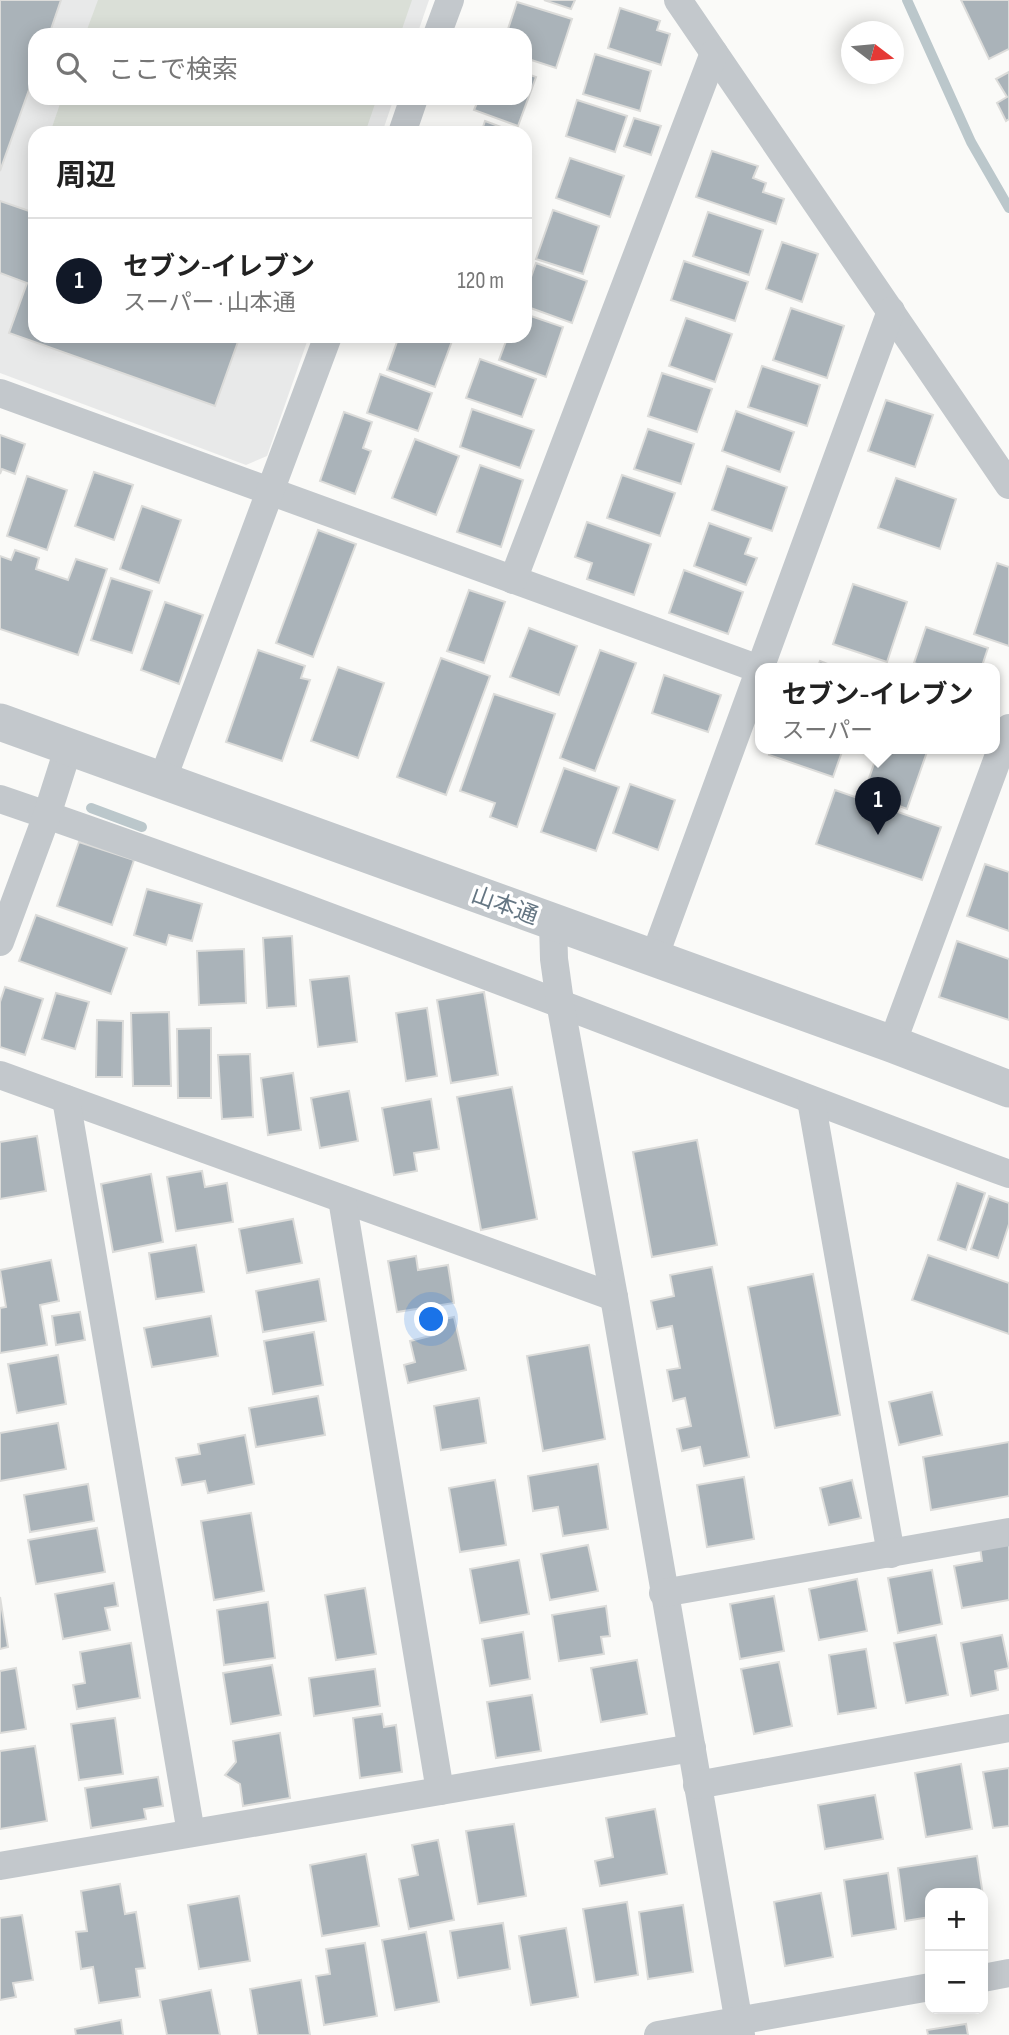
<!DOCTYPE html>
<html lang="ja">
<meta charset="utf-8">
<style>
body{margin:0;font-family:"Sofia Sans Condensed","Noto Sans JP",sans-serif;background:#f2f2f2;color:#222}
.controls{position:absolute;right:21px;bottom:21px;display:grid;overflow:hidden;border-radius:14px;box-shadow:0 4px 18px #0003}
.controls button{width:63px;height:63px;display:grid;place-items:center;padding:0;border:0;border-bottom:2px solid #e0e0e0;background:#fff;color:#222;font:35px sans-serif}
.compass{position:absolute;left:841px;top:21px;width:63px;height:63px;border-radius:50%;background:#fff;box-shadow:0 4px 18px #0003;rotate:106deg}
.you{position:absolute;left:432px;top:1320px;width:24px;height:24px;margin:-18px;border:5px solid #fff;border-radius:50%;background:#1a73e8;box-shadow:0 0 0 10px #1a73e833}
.badge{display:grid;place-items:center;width:46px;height:46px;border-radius:50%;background:#111827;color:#fff;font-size:23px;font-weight:700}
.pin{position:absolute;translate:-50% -58px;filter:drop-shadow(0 2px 4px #0008)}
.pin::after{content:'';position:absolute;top:37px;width:24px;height:21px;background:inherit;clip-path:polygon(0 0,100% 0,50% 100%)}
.popup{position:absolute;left:755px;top:663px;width:245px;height:91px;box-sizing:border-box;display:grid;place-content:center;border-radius:14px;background:#fff;filter:drop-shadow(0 2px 5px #0005);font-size:23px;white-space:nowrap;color:#767676}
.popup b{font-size:26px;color:#222}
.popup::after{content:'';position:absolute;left:50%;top:100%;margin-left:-14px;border:14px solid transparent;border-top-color:#fff}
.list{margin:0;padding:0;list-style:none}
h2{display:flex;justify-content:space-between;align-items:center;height:91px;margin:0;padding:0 28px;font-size:30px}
h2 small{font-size:23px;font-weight:400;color:#767676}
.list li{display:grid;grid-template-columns:46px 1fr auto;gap:21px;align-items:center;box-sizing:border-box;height:126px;padding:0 28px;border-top:2px solid #e0e0e0}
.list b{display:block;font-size:26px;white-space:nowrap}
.list p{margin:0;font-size:23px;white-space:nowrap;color:#767676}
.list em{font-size:23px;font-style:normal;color:#767676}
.icon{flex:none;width:38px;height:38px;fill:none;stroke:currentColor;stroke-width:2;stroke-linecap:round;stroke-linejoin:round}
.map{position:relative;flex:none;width:1009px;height:2035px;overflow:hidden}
.search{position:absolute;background:#fff;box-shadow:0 4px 18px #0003;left:28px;top:28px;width:504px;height:77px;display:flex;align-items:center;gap:18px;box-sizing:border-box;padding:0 24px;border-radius:21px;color:#767676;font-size:26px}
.panel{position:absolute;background:#fff;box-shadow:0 4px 18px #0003;left:28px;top:126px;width:504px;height:217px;border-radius:21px}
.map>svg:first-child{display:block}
</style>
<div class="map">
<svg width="1009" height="2035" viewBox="0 0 1009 2035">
<rect width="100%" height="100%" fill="#fafaf8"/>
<!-- built -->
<path fill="#e8e9e9" d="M0,0h429l-12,35h-382v63h359l-12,35h-347v203h274l-42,120 -21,9 -246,-92z"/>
<!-- green -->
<g fill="#dadfd7">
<path d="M98,0h314l-12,35h-315z"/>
<path d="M62,98h315l-12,35h-315z"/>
</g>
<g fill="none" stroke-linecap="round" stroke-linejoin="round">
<!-- stream -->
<g stroke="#bbc7cb" stroke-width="10">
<path d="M907,0l64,142 38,66"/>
<path d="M91,808l51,19"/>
</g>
</g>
<!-- building -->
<g fill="#aab3b9" stroke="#dcdcda" stroke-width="2">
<path d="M0,0h61l-12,35h-14v38l-35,98z"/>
<path d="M544,0h31l-4,9z"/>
<path d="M961,0h48v49l-20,10z"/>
<path d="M517,2l55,17 -16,49 -31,-10v-23h-19z"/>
<path d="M620,8l40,13 -3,9 13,4 -9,31 -53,-17z"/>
<path d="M595,54l56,17 -11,40 -57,-17z"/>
<path d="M1009,72v47l-3,2 -9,-18 10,-6 -11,-18z"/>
<path d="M525,73l11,4 -18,49 -44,-16 5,-12h46z"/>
<path d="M577,100l50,16 -12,36 -49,-16z"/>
<path d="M634,118l27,8 -10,29 -27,-9z"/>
<path d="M485,121l32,12h-36z"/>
<path d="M712,151l46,15 -5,12 13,5 -3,9 21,7 -8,25 -80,-27z"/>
<path d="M570,158l54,18 -14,41 -54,-19z"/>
<path d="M0,201l35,12v123h205l-25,70 -206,-73 18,-50 -27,-10z"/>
<path d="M553,210l46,16 -16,48 -47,-15z"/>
<path d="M708,212l55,18 -14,45 -56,-19z"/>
<path d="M782,242l36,12 -16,48 -36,-13z"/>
<path d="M684,261l64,21 -13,39 -64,-21z"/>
<path d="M536,263l51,18 -15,42 -47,-17v-12z"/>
<path d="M791,308l53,18 -17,52 -54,-18z"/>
<path d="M525,314l38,13 -17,50 -47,-17 9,-24h17z"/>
<path d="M686,318l46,16 -17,48 -46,-16z"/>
<path d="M399,336h39l14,5 -17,46 -48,-17z"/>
<path d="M480,359l56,20 -14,38 -56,-19z"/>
<path d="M762,366l58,19 -13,41 -59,-19z"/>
<path d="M662,373l50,16 -15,43 -49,-16z"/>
<path d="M380,374l52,19 -14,38 -51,-18z"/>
<path d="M886,400l47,15 -18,52 -47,-16z"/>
<path d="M472,409l62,21 -14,38 -60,-21z"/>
<path d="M736,411l58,21 -14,40 -58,-21z"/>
<path d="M344,412l28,10 -9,26 8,3 -16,43 -35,-13z"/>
<path d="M648,429l46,15 -13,40 -47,-15z"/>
<path d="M0,435l25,9 -10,30 -13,-5 -2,5z"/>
<path d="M415,439l44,17 -23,59 -44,-17z"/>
<path d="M480,465l43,15 -22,67 -44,-15z"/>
<path d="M727,466l60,21 -15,44 -60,-21z"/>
<path d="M94,472l39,13 -19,55 -39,-14z"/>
<path d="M622,475l53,18 -15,43 -53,-18z"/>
<path d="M27,476l40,14 -20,60 -40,-14z"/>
<path d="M896,478l60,21 -16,50 -62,-21z"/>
<path d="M142,506l39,14 -22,63 -39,-14z"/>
<path d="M587,522l64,22 -17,51 -47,-16 5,-16 -17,-6z"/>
<path d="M709,523l42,15 -6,16 12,4 -11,27 -52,-19z"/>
<path d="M318,530l38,14 -43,113 -37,-14z"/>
<path d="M15,550l24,8 -3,11 32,11 8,-21 31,10 -29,86 -78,-26v-73l11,4z"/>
<path d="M997,563l12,4v79l-35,-12z"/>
<path d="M684,570l59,22 -15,42 -59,-21z"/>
<path d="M111,578l41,13 -20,62 -41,-13z"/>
<path d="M853,584l54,18 -20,60 -54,-18z"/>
<path d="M469,590l36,12 -21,61 -37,-12z"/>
<path d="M165,602l38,13 -24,69 -38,-14z"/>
<path d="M926,627l62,21 -7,21h-51l-16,-6z"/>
<path d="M529,628l48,18 -18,49 -49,-18z"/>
<path d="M258,650l47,16 -4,12 9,2 -28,81 -56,-19z"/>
<path d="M600,650l36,13 -41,108 -35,-13z"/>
<path d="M441,658l49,18 -44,119 -49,-18z"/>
<path d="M820,661l20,8h-23z"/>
<path d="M338,667l46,16 -26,75 -47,-17z"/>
<path d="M664,675l57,20 -13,37 -56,-19z"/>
<path d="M494,694l61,20 -38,113 -27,-10 5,-14 -35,-12z"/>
<path d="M771,749h72l-10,28 -64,-22z"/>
<path d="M879,749h49l-21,60 -43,-16z"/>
<path d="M564,768l55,19 -23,64 -55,-19z"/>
<path d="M630,784l45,16 -17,50 -45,-17z"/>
<path d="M835,790l106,37 -19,53 -106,-36z"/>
<path d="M79,842l55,18 -22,65 -55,-19z"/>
<path d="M985,864l24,8v59l-42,-15z"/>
<path d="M147,889l55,15 -10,37 -23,-6 -3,10 -32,-10z"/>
<path d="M36,915l91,33 -16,46 -92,-33z"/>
<path d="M292,936l4,70 -29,2 -4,-70z"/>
<path d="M957,941l52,18v61l-70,-23z"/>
<path d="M244,949l2,54 -47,2 -2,-54z"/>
<path d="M349,976l8,66 -39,5 -8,-67z"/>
<path d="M5,987l38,12 -18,56 -25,-8v-45z"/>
<path d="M484,992l14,83 -47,8 -14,-83z"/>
<path d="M56,993l33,9 -14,47 -33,-10z"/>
<path d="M427,1008l10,68 -31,5 -10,-68z"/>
<path d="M169,1012l2,74h-38l-2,-73z"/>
<path d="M97,1020l26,1 -1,56h-26z"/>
<path d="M211,1028v70h-33l-1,-69z"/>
<path d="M250,1054l3,63 -31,2 -4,-64z"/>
<path d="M293,1073l8,57 -33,5 -7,-57z"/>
<path d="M512,1087l25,132 -56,11 -24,-133z"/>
<path d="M349,1091l9,50 -38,7 -9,-50z"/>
<path d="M431,1099l8,50 -25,4 3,18 -23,4 -12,-67z"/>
<path d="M37,1136l9,55 -46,8v-57z"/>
<path d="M697,1140l20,105 -65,12 -19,-105z"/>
<path d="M202,1171l3,16 22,-4 6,39 -57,9 -9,-54z"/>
<path d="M151,1174l12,68 -50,10 -12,-68z"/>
<path d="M957,1183l28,10 -19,57 -28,-10z"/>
<path d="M989,1196l20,7v21l-11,34 -27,-9z"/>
<path d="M293,1219l9,44 -55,10 -8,-44z"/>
<path d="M196,1245l8,47 -48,7 -7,-46z"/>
<path d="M928,1255l81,28v51l-97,-34z"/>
<path d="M416,1256l2,14 30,-5 6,38 -57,9 -9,-51z"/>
<path d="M51,1260l8,41 -19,4 7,40 -47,8v-45l6,-1 -6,-37z"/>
<path d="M712,1267l37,190 -45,9 -4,-19 -18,4 -5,-22 14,-3 -6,-28 -12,3 -6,-31 13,-2 -8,-42 -15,3 -6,-28 23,-5 -4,-21z"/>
<path d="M813,1274l27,141 -65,13 -27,-141z"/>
<path d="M319,1279l7,42 -63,11 -7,-41z"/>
<path d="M80,1312l5,28 -29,5 -4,-29z"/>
<path d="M211,1316l7,40 -66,11 -8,-39z"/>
<path d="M454,1317l12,53 -58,13 -4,-18 11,-3 -5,-21 24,-6 -3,-13z"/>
<path d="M314,1332l9,53 -50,9 -9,-53z"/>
<path d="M589,1345l16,94 -62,12 -16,-95z"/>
<path d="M58,1355l8,49 -49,9 -9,-49z"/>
<path d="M932,1392l10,43 -43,10 -10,-43z"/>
<path d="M318,1396l7,39 -69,12 -7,-39z"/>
<path d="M479,1398l7,45 -45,7 -7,-44z"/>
<path d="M58,1423l8,46 -66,12v-48z"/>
<path d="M245,1435l9,49 -46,9 -3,-12 -23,4 -6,-27 24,-4 -2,-10z"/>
<path d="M1009,1442v54l-78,14 -8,-53z"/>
<path d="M598,1464l10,65 -45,7 -5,-29 -25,4 -5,-35z"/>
<path d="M744,1477l10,62 -47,8 -10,-62z"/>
<path d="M495,1480l11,65 -46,7 -11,-64z"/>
<path d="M852,1480l9,38 -32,7 -9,-37z"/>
<path d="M88,1484l6,37 -64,11 -6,-37z"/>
<path d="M251,1513l13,78 -50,9 -13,-79z"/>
<path d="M97,1528l8,44 -69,12 -8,-44z"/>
<path d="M1009,1542v58l-47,8 -8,-42 28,-5 -2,-14z"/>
<path d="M588,1545l10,46 -48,9 -9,-46z"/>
<path d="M519,1560l10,54 -49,9 -10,-54z"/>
<path d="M932,1570l10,54 -44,9 -10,-55z"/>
<path d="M857,1579l10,52 -48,9 -10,-51z"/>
<path d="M114,1583l4,23 -13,2 5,22 -47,9 -8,-45z"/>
<path d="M365,1588l11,66 -40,6 -11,-65z"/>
<path d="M774,1596l10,55 -44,8 -10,-55z"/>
<path d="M0,1597l8,50 -8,2z"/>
<path d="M268,1602l7,56 -51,7 -7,-55z"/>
<path d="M606,1606l4,30 -9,1 3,17 -45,7 -7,-46z"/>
<path d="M523,1632l7,47 -40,7 -8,-47z"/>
<path d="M936,1635l12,60 -42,8 -12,-60z"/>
<path d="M1002,1635l7,33 -14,3 3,19 -27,6 -10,-53z"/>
<path d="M131,1643l9,55 -63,11 -4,-24 12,-2 -5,-31z"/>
<path d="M866,1649l10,59 -38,6 -9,-59z"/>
<path d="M637,1660l10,54 -46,8 -10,-54z"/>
<path d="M779,1662l13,64 -38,8 -13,-65z"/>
<path d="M272,1665l9,50 -50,9 -8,-51z"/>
<path d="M16,1668l10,61 -26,4v-62z"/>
<path d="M375,1669l5,37 -66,10 -5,-38z"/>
<path d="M532,1695l9,56 -45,7 -9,-56z"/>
<path d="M382,1714l2,13 12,-2 6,47 -42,6 -7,-60z"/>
<path d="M115,1718l8,56 -44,6 -8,-56z"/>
<path d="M280,1733l10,65 -47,8 -3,-22 -15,-9 11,-13 -3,-21z"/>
<path d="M35,1746l12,75 -47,8v-78z"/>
<path d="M961,1764l11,65 -46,8 -11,-64z"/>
<path d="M1009,1768v58l-16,2 -10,-56z"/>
<path d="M158,1777l5,29 -19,3 2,10 -55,9 -6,-40z"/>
<path d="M875,1795l8,44 -58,10 -7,-44z"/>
<path d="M655,1809l12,65 -67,12 -5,-25 18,-4 -7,-39z"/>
<path d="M514,1824l12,72 -48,8 -12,-73z"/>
<path d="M438,1840l16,80 -45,9 -10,-50 19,-4 -6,-30z"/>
<path d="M366,1854l13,72 -57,10 -12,-71z"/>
<path d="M977,1856l8,53h-2v-16h-53v24l-25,4 -7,-53z"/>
<path d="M888,1873l8,56 -44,7 -8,-56z"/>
<path d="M120,1884l5,30 11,-2 9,56 -9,1 4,28 -41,6 -6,-36 -12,2 -5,-37 11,-1 -6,-40z"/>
<path d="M821,1893l12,64 -48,9 -11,-64z"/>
<path d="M239,1896l11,65 -51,8 -11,-64z"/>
<path d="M627,1902l11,73 -43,7 -12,-73z"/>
<path d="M683,1905l10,67 -45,7 -9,-67z"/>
<path d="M22,1915l11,65 -20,3 3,14 -16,3v-82z"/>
<path d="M503,1923l7,46 -52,9 -8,-47z"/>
<path d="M566,1928l12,69 -47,8 -12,-69z"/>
<path d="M426,1932l13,70 -44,8 -13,-70z"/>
<path d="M365,1943l12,73 -53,9 -8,-49 14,-2 -4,-25z"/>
<path d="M301,1980l9,55h-52l-8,-46z"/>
<path d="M211,1990l9,45h-53l-7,-35z"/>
<path d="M121,2020l2,15h-47l-1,-6z"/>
<path d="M966,2024l2,11h-40l-1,-5z"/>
</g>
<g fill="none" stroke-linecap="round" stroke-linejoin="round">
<!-- minor -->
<g stroke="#c3c8cc" stroke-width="28">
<path d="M678,0l331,485"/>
<path d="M437,35l13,-35"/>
<path d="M402,133l12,-35"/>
<path d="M0,393l759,276"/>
<path d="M513,580l201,-527"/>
<path d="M162,781l166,-445"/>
<path d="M0,799c340,116 673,250 1009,375"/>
<path d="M553,922l1,37 6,43 54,295 127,738"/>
<path d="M0,942l47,-127 22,-69"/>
<path d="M654,958l237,-647"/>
<path d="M892,1044l117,-316"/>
<path d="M0,1075l614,222"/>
<path d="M66,1099l125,734"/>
<path d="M811,1100l80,454"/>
<path d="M342,1199l98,592"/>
<path d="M663,1593l346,-61"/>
<path d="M697,1785l312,-57"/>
<path d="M0,1866l692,-118"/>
<path d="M983,1978l26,-5"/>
<path d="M658,2035l272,-48"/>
</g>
<!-- tertiary -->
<path stroke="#c3c8cc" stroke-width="37" d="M0,722l892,322 117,45"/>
</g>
<g text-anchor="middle" stroke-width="7" stroke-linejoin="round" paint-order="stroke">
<!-- street labels -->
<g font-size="23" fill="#657683" stroke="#fff">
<text transform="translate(505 905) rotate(20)" y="8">山本通</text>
</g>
</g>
</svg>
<div class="controls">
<button>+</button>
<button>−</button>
</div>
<svg class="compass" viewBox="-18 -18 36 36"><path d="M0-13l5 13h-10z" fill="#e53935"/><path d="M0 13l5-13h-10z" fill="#767676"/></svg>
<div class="you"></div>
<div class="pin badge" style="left:878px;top:835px">1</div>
<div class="popup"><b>セブン-イレブン</b>スーパー</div>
<div class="search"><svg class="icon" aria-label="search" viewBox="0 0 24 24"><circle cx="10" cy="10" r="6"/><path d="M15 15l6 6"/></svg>ここで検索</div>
<section class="panel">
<h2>周辺<small></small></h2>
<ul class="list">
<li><span class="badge">1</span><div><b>セブン-イレブン</b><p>スーパー · 山本通</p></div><em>120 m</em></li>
</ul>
</section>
</div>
